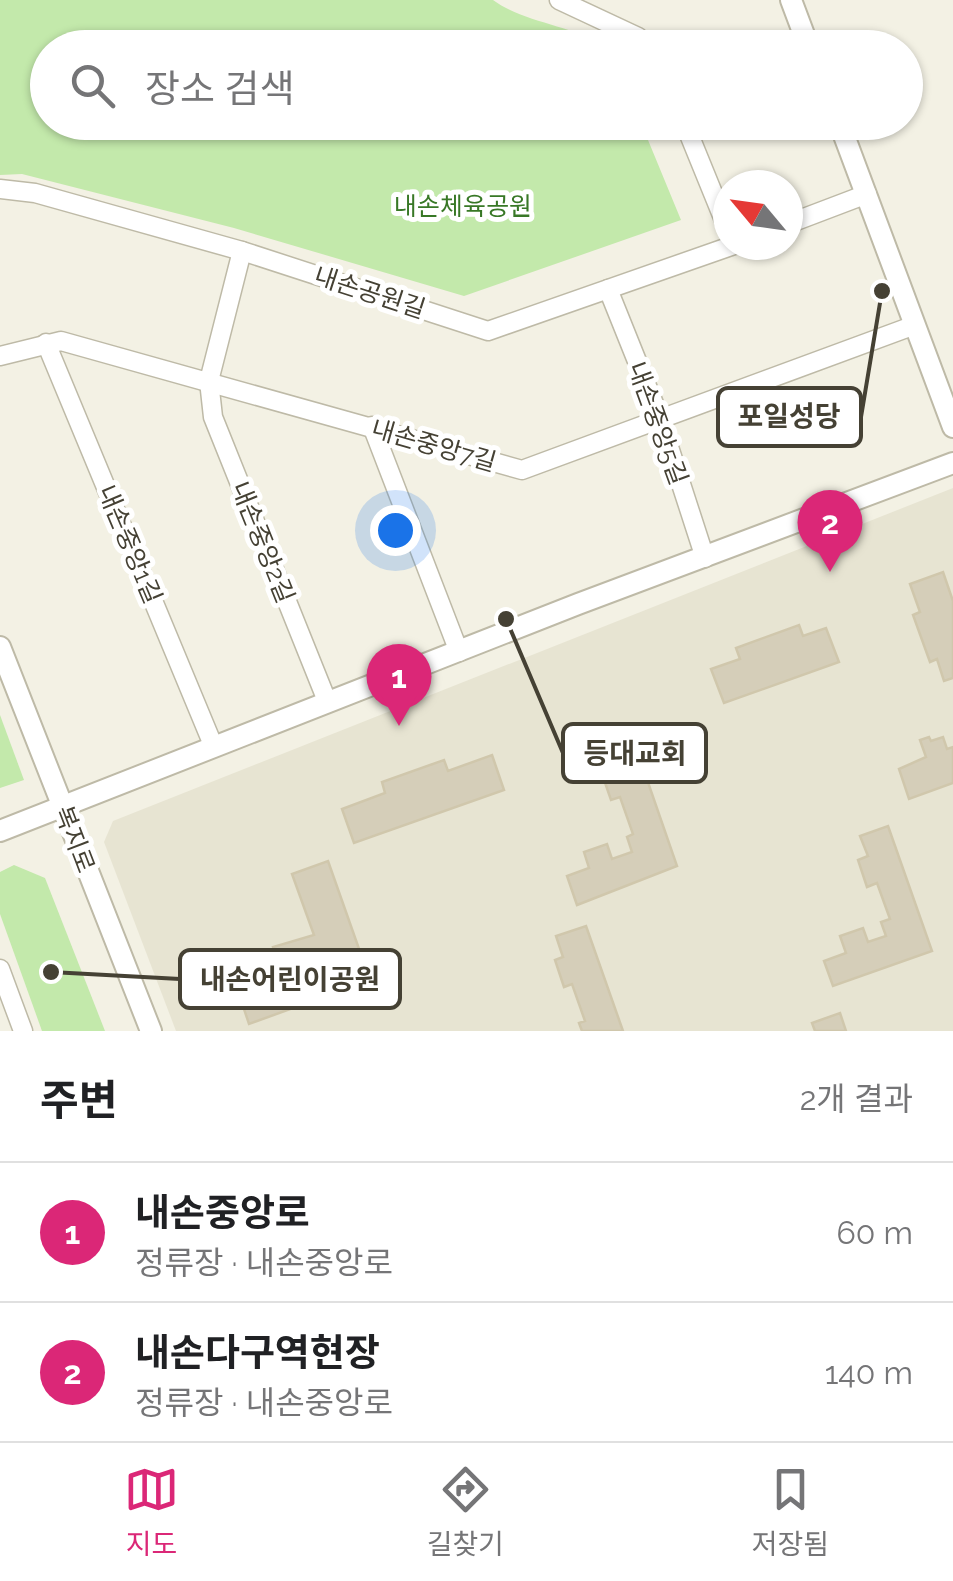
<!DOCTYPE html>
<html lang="ko">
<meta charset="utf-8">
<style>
body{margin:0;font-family:Raleway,"Noto Sans KR",sans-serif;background:#f2f2f2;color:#202124}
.compass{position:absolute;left:713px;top:170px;width:90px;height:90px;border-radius:50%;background:#fff;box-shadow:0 2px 8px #0004;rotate:299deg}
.you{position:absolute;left:395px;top:530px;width:35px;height:35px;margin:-25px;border:8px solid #fff;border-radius:50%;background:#1a73e8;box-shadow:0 0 0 15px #1a73e833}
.badge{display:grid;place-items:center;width:65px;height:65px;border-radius:50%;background:#db2777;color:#fff;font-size:32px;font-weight:700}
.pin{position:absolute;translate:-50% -82px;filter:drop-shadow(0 2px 5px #0008)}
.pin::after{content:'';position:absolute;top:52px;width:35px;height:30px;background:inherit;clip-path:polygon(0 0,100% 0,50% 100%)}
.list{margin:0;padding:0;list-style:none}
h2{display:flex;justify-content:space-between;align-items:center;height:130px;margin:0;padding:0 40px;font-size:42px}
h2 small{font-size:32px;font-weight:400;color:#757577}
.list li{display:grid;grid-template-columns:65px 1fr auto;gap:30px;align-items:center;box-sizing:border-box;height:140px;padding:0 40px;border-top:2px solid #e0e0e0}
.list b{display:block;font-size:38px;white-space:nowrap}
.list p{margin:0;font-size:32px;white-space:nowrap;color:#757577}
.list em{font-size:32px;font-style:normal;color:#757577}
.icon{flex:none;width:55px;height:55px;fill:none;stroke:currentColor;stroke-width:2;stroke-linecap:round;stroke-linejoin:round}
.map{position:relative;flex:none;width:953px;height:1031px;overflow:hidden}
.search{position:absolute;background:#fff;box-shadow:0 2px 8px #0004;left:30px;right:30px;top:30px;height:110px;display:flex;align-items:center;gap:25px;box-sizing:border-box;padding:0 35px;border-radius:55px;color:#757577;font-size:38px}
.sheet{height:410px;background:#fff}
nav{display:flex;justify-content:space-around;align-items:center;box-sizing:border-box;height:140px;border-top:2px solid #e0e0e0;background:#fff;font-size:28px;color:#757577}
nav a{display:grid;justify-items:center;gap:5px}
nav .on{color:#db2777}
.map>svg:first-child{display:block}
</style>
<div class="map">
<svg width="953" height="1031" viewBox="0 0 953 1031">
<rect width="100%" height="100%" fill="#f3f1e4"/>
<!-- residential -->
<path fill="#e7e4d2" d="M953,488v543h-777l-72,-189 9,-21z"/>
<!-- green -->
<g fill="#c3e9ab">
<path d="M0,0h493c33,24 78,24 111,47l-556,1v74l593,1 40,97 -217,76 -230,-68 -212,-54 -22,1z"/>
<path d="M0,715l24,65 -24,8z"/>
<path d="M14,865l31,13 60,153h-63l-42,-117v-42z"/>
</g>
<!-- building -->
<g fill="#d5ceb9" stroke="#d0c7ac" stroke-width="2.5">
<path d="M943,572l10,29v77l-9,3 -7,-22 -7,3 -17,-47 7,-3 -10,-28z"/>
<path d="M799,625l4,11 23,-8 13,34 -115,41 -13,-34 29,-10 -4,-11z"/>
<path d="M929,737l2,4 12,-4 4,12 6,-2v36l-44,16 -10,-30 27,-12 -6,-17z"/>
<path d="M633,739l44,127 -100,39 -10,-29 22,-8 -5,-16 23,-8 5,15 20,-7 -5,-15 6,-3 -13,-37 -9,3 -9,-26 8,-3 -7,-21z"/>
<path d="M492,755l12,35 -150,53 -12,-34 43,-16 -3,-11 62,-22 4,11z"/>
<path d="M888,826l44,125 -99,35 -9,-25 22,-8 -6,-17 23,-8 5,14 18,-6 -5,-14 9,-3 -13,-36 -10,4 -9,-27 10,-4 -8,-20z"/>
<path d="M328,861l42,119 -121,44 -13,-39 44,-16 -7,-22 41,-12 -22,-61z"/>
<path d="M586,926l37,105h-41l-3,-8 6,-2 -13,-37 -8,3 -9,-27 8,-3 -7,-21z"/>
<path d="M840,1013l6,18h-31l-3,-8z"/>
</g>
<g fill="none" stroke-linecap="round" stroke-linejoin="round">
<!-- minor casing -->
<g stroke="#bebaa7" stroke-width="21">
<g id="minor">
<path d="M559,0l79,37 9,11"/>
<path d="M684,122l44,108"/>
<path d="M0,189l35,4 207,58 246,80 246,-86"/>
<path d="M788,224l79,-30"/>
<path d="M242,251l-33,130 4,36 114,284"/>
<path d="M608,289l51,127 46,142"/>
<path d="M46,343l167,402"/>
<path d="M0,356l61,-15 461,129 393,-145"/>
<path d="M372,426l87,226"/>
<path d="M0,969l23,62"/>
</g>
</g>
<!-- tertiary casing -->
<g stroke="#bebaa7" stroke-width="24">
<g id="tertiary">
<path d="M791,0l18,48"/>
<path d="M839,122l114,305"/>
<path d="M0,647l151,384"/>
<path d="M0,831l578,-227 375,-141"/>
</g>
</g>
<!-- minor -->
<use href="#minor" stroke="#fff" stroke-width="18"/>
<!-- tertiary -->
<use href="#tertiary" stroke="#fff" stroke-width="20"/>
</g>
<g text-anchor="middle" stroke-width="10" stroke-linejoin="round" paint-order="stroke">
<!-- park labels -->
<g font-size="25" fill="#387826" stroke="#fff">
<text x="463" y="215">내손체육공원</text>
</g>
<!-- street labels -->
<g font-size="25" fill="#454134" stroke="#fff">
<text transform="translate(370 292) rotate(18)" y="9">내손공원길</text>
<text transform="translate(658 423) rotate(70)" y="9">내손중앙5길</text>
<text transform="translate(434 445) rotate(16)" y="9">내손중앙7길</text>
<text transform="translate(263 542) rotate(68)" y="9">내손중앙2길</text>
<text transform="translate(130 544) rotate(67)" y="9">내손중앙1길</text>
<text transform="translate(75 839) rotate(69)" y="9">복지로</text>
</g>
</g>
<!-- callouts -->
<path fill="none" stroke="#454134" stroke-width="4" d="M882 291L861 417M506 619L563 753M51 972L180 979"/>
<g fill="#454134" stroke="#fff" stroke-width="4">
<circle cx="882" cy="291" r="10"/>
<circle cx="506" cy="619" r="10"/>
<circle cx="51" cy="972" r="10"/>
</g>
<g fill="#fff" stroke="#454134" stroke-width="4">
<rect x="718" y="388" width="143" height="58" rx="10"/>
<rect x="563" y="724" width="143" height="58" rx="10"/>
<rect x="180" y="950" width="220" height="58" rx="10"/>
</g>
<g font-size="28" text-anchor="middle" font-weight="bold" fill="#454134">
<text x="789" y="426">포일성당</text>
<text x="635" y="763">등대교회</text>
<text x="290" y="989">내손어린이공원</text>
</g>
</svg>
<svg class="compass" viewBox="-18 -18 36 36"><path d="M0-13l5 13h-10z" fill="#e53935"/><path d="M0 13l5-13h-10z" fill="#757577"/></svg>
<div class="you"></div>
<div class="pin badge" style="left:399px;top:726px">1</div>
<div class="pin badge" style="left:830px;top:572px">2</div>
<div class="search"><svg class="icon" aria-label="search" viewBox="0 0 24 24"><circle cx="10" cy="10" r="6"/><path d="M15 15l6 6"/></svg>장소 검색</div>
</div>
<section class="sheet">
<h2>주변<small>2개 결과</small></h2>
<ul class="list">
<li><span class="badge">1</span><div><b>내손중앙로</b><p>정류장 · 내손중앙로</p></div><em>60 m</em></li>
<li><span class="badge">2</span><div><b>내손다구역현장</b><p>정류장 · 내손중앙로</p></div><em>140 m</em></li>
</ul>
</section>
<nav>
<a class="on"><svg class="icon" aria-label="map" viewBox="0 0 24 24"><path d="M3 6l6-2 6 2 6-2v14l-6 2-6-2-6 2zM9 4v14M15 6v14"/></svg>지도</a>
<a><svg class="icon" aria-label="directions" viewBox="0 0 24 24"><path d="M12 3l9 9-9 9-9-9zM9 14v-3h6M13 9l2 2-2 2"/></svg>길찾기</a>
<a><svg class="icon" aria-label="saved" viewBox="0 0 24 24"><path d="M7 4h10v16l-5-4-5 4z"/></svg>저장됨</a>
</nav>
